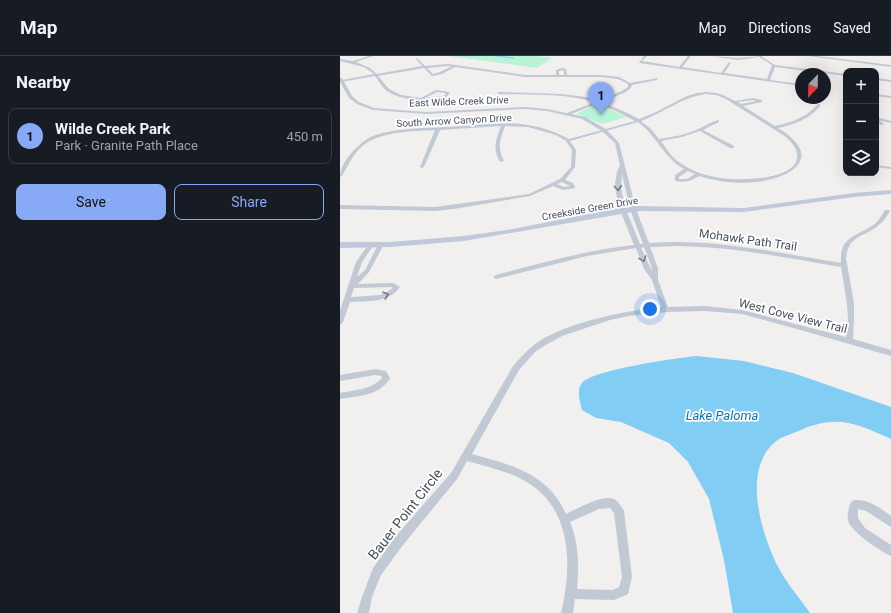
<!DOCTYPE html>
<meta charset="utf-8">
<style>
body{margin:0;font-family:Roboto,sans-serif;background:#242831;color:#f1f3f6}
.controls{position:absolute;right:12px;top:12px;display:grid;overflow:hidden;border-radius:8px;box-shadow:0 4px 16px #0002}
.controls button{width:36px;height:36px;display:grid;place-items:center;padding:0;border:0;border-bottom:1px solid #363941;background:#171b24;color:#f1f3f6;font:20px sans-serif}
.compass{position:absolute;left:455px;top:12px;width:36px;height:36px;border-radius:50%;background:#171b24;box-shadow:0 4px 16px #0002;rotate:203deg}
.you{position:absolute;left:310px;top:253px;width:14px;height:14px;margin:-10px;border:3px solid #fff;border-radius:50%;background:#1a73e8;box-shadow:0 0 0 6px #1a73e833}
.badge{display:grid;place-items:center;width:26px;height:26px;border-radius:50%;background:#88a9f5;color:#111;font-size:13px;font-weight:700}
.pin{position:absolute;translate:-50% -33px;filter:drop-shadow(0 1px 2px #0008)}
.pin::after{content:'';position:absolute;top:21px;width:14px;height:12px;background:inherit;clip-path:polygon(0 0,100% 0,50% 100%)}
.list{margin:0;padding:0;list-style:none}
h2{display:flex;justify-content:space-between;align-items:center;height:52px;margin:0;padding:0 16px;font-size:17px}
h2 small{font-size:13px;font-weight:400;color:#9ea1a6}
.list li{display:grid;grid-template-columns:26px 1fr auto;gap:12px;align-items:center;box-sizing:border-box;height:56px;margin:0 8px 8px;padding:0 8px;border:1px solid #363941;border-radius:8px}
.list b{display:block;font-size:15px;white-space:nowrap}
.list p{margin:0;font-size:13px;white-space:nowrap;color:#9ea1a6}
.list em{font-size:13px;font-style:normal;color:#9ea1a6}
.actions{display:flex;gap:8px;padding:12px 16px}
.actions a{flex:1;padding:9px 0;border:1px solid #88a9f5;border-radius:8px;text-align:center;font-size:14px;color:#88a9f5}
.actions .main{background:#88a9f5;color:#111}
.icon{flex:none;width:22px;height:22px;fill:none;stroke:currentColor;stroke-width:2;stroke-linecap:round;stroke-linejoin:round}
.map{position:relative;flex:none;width:551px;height:557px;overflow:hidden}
header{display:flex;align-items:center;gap:24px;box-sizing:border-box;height:56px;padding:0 20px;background:#171b24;border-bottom:1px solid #363941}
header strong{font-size:19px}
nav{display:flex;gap:22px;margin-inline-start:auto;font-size:14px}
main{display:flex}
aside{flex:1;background:#171b24}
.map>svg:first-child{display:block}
</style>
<header>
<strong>Map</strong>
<nav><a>Map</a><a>Directions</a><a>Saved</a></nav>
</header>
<main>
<aside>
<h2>Nearby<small></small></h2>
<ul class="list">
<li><span class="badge">1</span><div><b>Wilde Creek Park</b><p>Park · Granite Path Place</p></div><em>450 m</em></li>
</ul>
<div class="actions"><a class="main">Save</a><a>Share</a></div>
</aside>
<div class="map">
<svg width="551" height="557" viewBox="0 0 551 557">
<rect width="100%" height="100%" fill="#f2efef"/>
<!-- green -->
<g fill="#b9f3d7">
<path d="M109,0h88l15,2 -15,10z"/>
<path d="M255,48h3l29,13 -25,7 -25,-10z"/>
</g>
<!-- water -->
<path fill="#82cdf4" d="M356,300l48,5 49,12 98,34v32c-38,-17 -55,-25 -95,-7 -5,2 -12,4 -17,7 -38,26 -19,90 -3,124 8,17 23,34 34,50h-77l-9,-53 -15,-61 -21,-37 -19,-19 -48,-21 -25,-4 -14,-8c-2,-9 -6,-19 0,-27 10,-13 95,-25 114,-27z"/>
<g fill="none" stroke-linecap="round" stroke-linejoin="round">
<!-- stream -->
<path stroke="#82cdf4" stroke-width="1" d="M157,0l17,2"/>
<!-- minor -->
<g fill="#c1c9d5" fill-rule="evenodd">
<path d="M29,0h4l-17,6 14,6 7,6 45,-8 -6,-7 1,-1 8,8 23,-2 77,11h31v-5l6,-2 4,1 1,6h34l18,2 11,6 28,-5 -1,2 -25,5 -1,3 -7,5 -23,9 22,9 16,8 17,-7 31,-16 10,-3 9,-1 10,1 7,2 12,6 18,-3 9,2v2l-19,4 32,20c17,-4 31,-8 43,-22l3,1c-11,14 -26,19 -43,23 45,27 18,49 -21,54 -19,2 -40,0 -58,-6 -8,5 -14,7 -24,5v-6l9,-6c-20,-11 -27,-33 -46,-47l-68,19 6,9 -1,17 -10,13 8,3 2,4v1l-12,2 -10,-4 -23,10 -76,13 -19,2 -95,-2v-4l95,2 94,-13 31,-15 11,-12 1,-17 -6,-9 -10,-6 -28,-8 -23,-1c-5,14 -8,21 -1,35l-4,1c-8,-14 -4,-21 1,-36l-61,4 -16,37 -2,1 -2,-1 15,-37c-26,2 -63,0 -80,24 -5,7 -9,15 -13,22l-2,1c0,-15 19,-35 33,-41 24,-9 62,-8 88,-10 22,-1 45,-5 67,-1 14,2 28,7 41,14l66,-18 -15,-8 -22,-10 -29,12h-2v-2l28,-11c-31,-9 -64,-7 -96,-8l-2,-1 2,-1 63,2 24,3 12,4 24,-10 6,-4v-3l-10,-5 -17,-2h-76l-70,-10 -13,7 -10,2 -8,-8 -46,8 11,13 12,6 20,3 15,-8 14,2 -4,6c-18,3 -43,4 -59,-7 -5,-4 -8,-10 -12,-15l-34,6 1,-2 32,-6 -10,-7 -24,-6v-2l13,2zM108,10h4l-12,6 -7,2 -6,-6zM222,14l2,1v4h-5v-4zM97,36l9,1 -2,3 -19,2zM366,38l10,1 10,4 60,38c6,6 12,12 11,21 -3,21 -50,22 -66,21 -18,-1 -38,-6 -52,-17 -8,-5 -13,-14 -18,-21l21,-4 18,-6 30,17h4v-2l-31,-16 16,-8v-2c-7,1 -15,7 -23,10 -11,5 -24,7 -37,9l-8,-10 -10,-8c22,-8 41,-24 65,-27zM413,44l3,1 -15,3 -3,-2zM348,115l7,3 -8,5h-8v-2zM222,126l8,4 -6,1 -7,-3z"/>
<path d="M304,0h3l-5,5 37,6 9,-11h3l-9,11 39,6 8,-11 2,1 -7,10 43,6 5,-14 -13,-8 -21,3 -29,-4 29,2 25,-2 -1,1 13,8 71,9v2l-71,-9 -5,13 31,4v2l-162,-23z"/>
<path d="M468,0h8l75,9v2z"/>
<path d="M536,22l15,2v2l-15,-2z"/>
<path d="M505,34h1v2l-3,-1z"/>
<path d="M536,38l15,2v2l-15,-2z"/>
<path d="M536,61l15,4v2l-12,-3 5,4 -3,1 -5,-3z"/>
<path d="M536,109l15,2v2l-15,-2z"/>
<path d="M293,151l3,2 13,34c64,-5 129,10 192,20 -2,-28 17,-26 35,-40 4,-4 6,-9 9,-13h4l1,1c-3,5 -6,10 -10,13 -14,14 -31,9 -34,34l8,46v16l-1,19 38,11v6l-87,-25 -62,-17 -37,-3 -38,1 -38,4 -19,4 -48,16 -18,10 -9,6 -16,18 -47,84c39,11 76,19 94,60 11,-5 36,-20 48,-15 4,2 8,8 10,12l8,66 -4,17 -14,6 -39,-1 -2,14h-12c11,-46 12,-105 -36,-132 -17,-10 -38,-14 -58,-20l-10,18 -54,66 -22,30 -9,22 -3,16h-12l5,-16 11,-29 22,-31 56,-64 62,-107c8,-9 15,-17 25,-24 29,-20 88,-31 123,-35l-9,-27 -8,-11 -8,-21 -49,8 -91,23 -3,-2 3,-2c46,-12 91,-25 138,-30l-14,-35 3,-2 3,2 14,34h3l-13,-35zM339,190c55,1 108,12 162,21l6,37 1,16 -2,17 -104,-27 -37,-4 -37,1 -10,-27v-12l-8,-21zM304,191l8,21v3l-11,-23zM270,452l4,5 8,64 -3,10 -6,3 -36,-1c2,-22 2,-46 -7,-67l29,-13z"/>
<path d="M30,188l3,2 -11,16 -5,15 8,-7 13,-25 2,-1 3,2 -14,26 -11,12 35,-1 7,4c-11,16 -33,14 -50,15l-7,20 -3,3v-14l16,-49 12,-17zM14,232l38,-1 1,1 -8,5 -5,2 -29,2z"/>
<path d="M35,313l11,2 4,7c-10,18 -32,18 -50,21v-6c15,-3 31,-3 42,-15l-1,-2 -6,-1 -35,6v-6z"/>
<path d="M514,444c15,-1 26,8 37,16v11l-25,-16 -8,-2v9l7,10 26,17v11c-10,-4 -41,-25 -43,-36 -1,-5 1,-14 3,-18z"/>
</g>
<!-- tertiary -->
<path fill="#c1c9d5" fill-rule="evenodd" d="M0,21l2,1 10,18 7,6 15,6 52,4 99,-5 22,2 38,8 21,12 13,14 17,66 -3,2 -3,-2 -8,-35 -1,14 5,22 -3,2 -3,-2 -4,-17 -1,-10 2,-11 3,-7 -5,-22 -13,-12 -20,-12 -35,-8 -22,-2 -99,5 -53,-4 -16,-6 -8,-6 -9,-16z"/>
<!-- secondary -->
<path fill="#c0c9da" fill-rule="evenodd" d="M551,134v4l-37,3 -110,15 -105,-1 -175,30 -74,6 -50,1v-6h50l74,-6 49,-7 100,-20 26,-3 105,2 110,-15z"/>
</g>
<!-- one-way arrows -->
<defs><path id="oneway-chevron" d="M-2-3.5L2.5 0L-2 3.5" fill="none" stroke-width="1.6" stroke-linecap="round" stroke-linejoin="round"/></defs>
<g stroke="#707a88">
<use href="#oneway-chevron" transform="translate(278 132) rotate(85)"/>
<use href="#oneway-chevron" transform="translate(303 203) rotate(70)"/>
<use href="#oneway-chevron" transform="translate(46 239) rotate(-17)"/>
</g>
<g text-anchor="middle" stroke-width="3.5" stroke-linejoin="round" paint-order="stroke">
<!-- far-street labels -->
<g font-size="10" fill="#454f5e" stroke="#fff">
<text transform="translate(119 45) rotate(-2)" y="4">East Wilde Creek Drive</text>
<text transform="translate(114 64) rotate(-3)" y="4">South Arrow Canyon Drive</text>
<text transform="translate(250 152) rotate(-10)" y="4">Creekside Green Drive</text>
</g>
<!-- street labels -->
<g font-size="12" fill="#454f5e" stroke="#fff">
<text transform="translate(408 184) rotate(8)" y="4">Mohawk Path Trail</text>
<text transform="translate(453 260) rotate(14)" y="4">West Cove View Trail</text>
</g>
<!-- water labels -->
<g font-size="13" font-style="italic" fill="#0078b6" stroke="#fff">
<text x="382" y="364">Lake Paloma</text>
</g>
<!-- near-street labels -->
<g font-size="14" fill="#454f5e" stroke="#fff">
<text transform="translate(65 458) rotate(-52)" y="5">Bauer Point Circle</text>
</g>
</g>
</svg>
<div class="controls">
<button>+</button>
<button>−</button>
<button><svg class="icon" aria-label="layers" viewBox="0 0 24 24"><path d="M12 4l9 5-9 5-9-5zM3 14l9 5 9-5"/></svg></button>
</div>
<svg class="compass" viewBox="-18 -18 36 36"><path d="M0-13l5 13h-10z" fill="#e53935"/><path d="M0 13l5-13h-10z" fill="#9ea1a6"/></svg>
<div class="you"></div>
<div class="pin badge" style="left:261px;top:59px">1</div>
</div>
</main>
